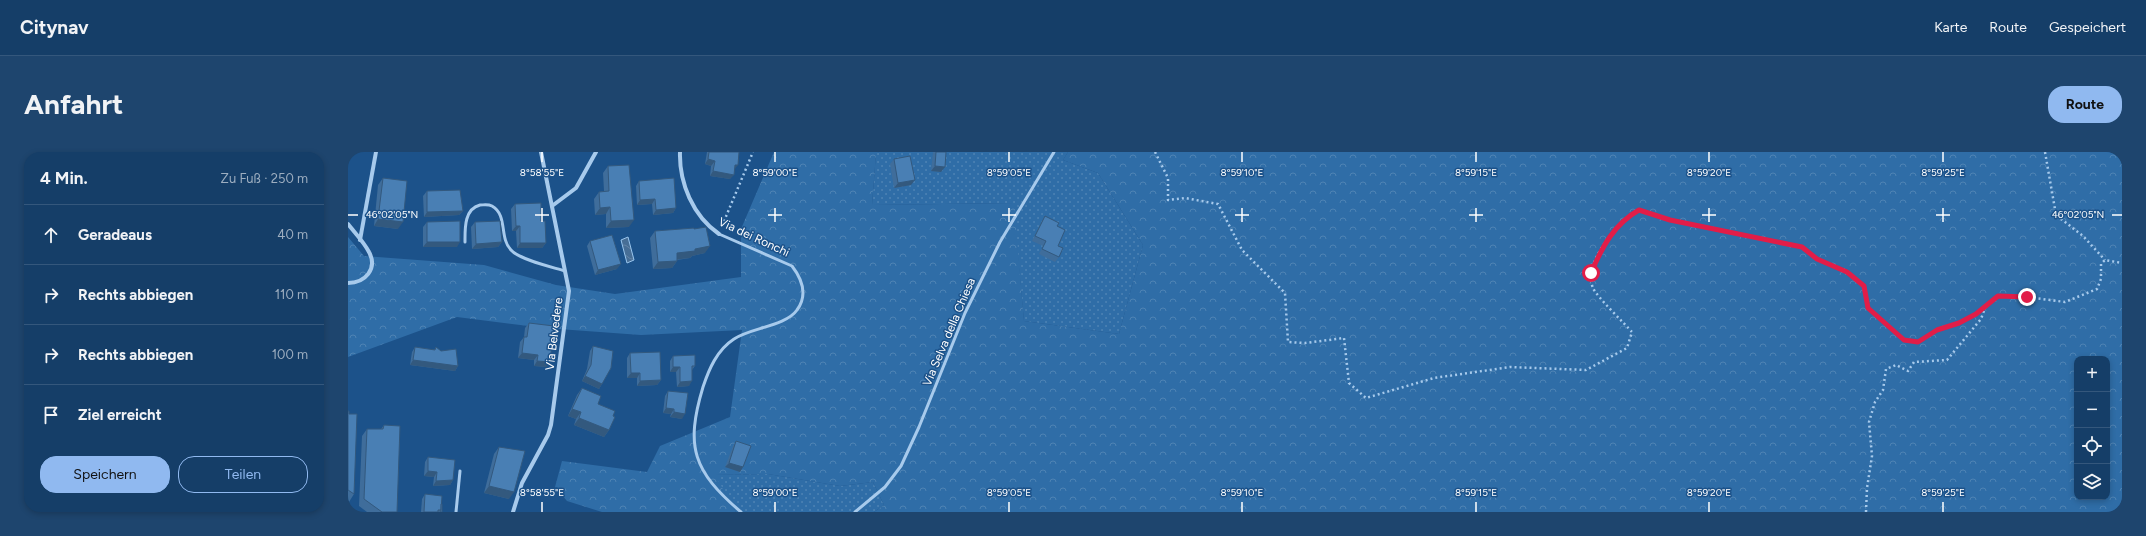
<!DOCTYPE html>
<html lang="de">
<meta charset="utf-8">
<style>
body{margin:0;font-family:Figtree,sans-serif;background:#1e456e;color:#f1f3f6}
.controls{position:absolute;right:12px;bottom:12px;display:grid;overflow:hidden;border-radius:8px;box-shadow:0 2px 6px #0003}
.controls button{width:36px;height:36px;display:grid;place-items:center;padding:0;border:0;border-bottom:1px solid #34577c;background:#153e68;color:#f1f3f6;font:20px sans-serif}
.stop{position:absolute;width:12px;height:12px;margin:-9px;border:3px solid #e11d48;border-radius:50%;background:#fff}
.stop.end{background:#e11d48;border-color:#fff;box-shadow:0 1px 4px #0008}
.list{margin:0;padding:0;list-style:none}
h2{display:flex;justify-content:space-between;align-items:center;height:52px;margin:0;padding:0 16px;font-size:17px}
h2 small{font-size:13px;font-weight:400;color:#9daec0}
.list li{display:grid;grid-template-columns:26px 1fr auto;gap:12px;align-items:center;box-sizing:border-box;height:60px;padding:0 16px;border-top:1px solid #34577c}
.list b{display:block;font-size:15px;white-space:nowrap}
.list em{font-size:13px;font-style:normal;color:#9daec0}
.actions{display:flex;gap:8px;padding:12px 16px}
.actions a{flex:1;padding:9px 0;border:1px solid #90b9f0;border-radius:16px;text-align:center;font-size:14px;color:#90b9f0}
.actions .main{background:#90b9f0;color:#111}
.icon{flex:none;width:22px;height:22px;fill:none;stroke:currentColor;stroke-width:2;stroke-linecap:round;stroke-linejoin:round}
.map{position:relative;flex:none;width:1774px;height:360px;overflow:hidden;border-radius:16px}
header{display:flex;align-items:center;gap:24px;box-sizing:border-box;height:56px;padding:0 20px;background:#153e68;border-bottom:1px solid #34577c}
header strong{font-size:19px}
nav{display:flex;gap:22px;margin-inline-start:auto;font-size:14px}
.intro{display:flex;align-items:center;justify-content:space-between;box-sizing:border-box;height:96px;padding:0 24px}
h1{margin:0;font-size:28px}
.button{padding:10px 18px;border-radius:16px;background:#90b9f0;color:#111;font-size:14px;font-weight:700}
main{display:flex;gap:24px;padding:0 24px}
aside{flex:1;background:#153e68;border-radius:16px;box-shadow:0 2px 6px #0003}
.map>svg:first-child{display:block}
</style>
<header>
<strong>Citynav</strong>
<nav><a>Karte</a><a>Route</a><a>Gespeichert</a></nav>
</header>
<div class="intro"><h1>Anfahrt</h1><a class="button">Route</a></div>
<main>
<aside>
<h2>4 Min.<small>Zu Fuß · 250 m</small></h2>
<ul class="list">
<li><svg class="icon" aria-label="ahead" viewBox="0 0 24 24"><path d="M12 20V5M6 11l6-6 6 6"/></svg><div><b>Geradeaus</b></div><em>40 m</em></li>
<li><svg class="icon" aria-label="right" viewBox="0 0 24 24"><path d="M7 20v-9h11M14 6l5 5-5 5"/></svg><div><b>Rechts abbiegen</b></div><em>110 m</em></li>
<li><svg class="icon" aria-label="right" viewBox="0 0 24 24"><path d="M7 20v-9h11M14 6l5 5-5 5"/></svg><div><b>Rechts abbiegen</b></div><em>100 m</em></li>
<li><svg class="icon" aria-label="arrive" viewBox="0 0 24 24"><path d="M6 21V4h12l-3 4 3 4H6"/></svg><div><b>Ziel erreicht</b></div></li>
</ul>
<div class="actions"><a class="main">Speichern</a><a>Teilen</a></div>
</aside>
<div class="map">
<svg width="1774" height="360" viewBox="0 0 1774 360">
<defs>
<pattern id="grass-dots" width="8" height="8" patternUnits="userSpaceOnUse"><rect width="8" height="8" fill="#2f6da7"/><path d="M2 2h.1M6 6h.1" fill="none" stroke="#4e83b4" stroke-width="1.8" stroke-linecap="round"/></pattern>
<pattern id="forest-crowns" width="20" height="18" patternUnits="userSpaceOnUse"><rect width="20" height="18" fill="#2f6da7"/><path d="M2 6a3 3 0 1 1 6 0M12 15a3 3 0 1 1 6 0" fill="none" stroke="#4e83b4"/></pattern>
<pattern id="water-waves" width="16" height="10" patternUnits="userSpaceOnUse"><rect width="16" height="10" fill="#476e96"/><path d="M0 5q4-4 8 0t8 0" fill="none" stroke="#6384a6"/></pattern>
</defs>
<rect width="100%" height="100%" fill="#1c528a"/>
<!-- grass -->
<g fill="url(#grass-dots)">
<path d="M531,0h189l-5,8 35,13 45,72 -24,89 -95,-13 -11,-118 -141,2 4,-52z"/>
<path d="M420,322l72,12 33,-4 11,23 -10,7h-138l-22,-37z"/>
</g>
<!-- forest -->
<path fill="url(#forest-crowns)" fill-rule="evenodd" d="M426,0h105l-3,2 -4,51 142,-2 10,118 95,13 24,-89 -45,-72 -35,-13 5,-8h1054v360h-1248l10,-7 -11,-23 -33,4 -72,-12 -53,1 21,37h-134l-35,-11 -12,-14 7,-26 85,11 13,-26 70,-29 12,-87 -101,5 -96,-7 -88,-11 -109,40v-120l16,19 120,9 72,20 59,9 126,-17v-48zM1729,207h30v138h-30z"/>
<!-- water -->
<path fill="url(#water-waves)" stroke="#9ac6ee" d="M280,85l6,23 -7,3 -6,-23z"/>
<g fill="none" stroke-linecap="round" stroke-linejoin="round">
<!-- path -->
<g stroke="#a7caec" stroke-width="2.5" stroke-dasharray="2 3" stroke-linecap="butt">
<path d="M807,0l13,26v22l17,-2 33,6 24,46 43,43 3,49 17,1 39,-5 5,45 17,15 68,-20 76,-11 76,3 41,-22 5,-16c-8,-9 -35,-35 -39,-44 -11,-25 26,-67 46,-78l31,10 131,27 16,12 30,12 17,15 4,22 36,32 14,2 19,-12 22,-7 17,-9 21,-18 30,1 38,5 32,-13 4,-10v-15l4,-4 17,3"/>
<path d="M1697,0l11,63 27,21 22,24"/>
<path d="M374,74l31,-74"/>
<path d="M1518,360l1,-24 5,-32 -3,-34 6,-20 8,-12 3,-21 10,-4 12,6 6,-9 33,-2 34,-41 5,-14"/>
</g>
<!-- service -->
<g stroke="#a7caec" stroke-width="3">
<path d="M371,82l73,32c10,13 16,29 5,44 -11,16 -47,18 -63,29 -17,11 -25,30 -31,48 -18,60 -10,84 38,125"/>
<path d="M117,90c0,-13 -1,-33 15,-37 4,0 8,-1 12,1 16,9 7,32 19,44 9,10 41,17 54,21"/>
<path d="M108,360l4,-41"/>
<path d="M507,360l30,-25 16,-21 18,-39 46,-114 35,-71 54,-90"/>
</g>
<!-- minor -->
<g stroke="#a7caec" stroke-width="4">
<path d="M332,0c-1,31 13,64 39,82"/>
<path d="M204,54l24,-18 20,-36"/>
<path d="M0,72c7,9 16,18 21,28 9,17 -4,31 -21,31"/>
<path d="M12,88l16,-88"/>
<path d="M165,360l9,-29 26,-48 3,-10 18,-134 -28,-139"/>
</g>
</g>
<!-- wall -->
<g fill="#3f6d9b">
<path d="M359,0h32l-5,18 -4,9 -20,-3 1,-10 -6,-2z"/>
<path d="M585,0h13l-5,20 -10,-1z"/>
<path d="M546,7l17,26 -17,3 -4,-24z"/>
<path d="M260,14l21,61 -23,1v-14l-11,1 -1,-16 5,-7 5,-1 -1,-18z"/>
<path d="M35,26l15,51 -24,-3 4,-41z"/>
<path d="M291,29l37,27 -3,5 -20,2 -1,-11 -15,1 -1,-19z"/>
<path d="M79,39l36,20 -4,4 -35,2 -1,-21z"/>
<path d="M167,52l26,17 5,22 -4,5h-25l-1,-17h-4l-1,-22z"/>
<path d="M697,64l12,10 1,20 1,11 -4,5 -16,-8 4,-8 -11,-5 10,-20z"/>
<path d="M79,70l30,25h-34v-20z"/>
<path d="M127,70l27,20 -4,5 -26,2 -1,-22z"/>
<path d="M346,77l11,24 -13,3 -2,2 -13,2v1l-5,7 -19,1 -3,-31 5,-7z"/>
<path d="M242,89l27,28 -22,6 -8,-29z"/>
<path d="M181,171l21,39 -3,5 -13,-1v-6l-16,-2 2,-16 4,-5 1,-9z"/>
<path d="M245,194l9,38 -3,5 -17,-8 5,-12 3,-18z"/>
<path d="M67,195l19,3 2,-3 22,19 -3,5 -45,-6 2,-13z"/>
<path d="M282,201l31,27 -4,5 -20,1v-8h-10v-20z"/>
<path d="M325,204l22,10 -3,4 -3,16 -12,1 -1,-15h-6v-11z"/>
<path d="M234,236l16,16 15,12 -4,14 -5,7 -30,-12 2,-6 -8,-3 9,-21z"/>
<path d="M320,239l14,28 -12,-2 1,-3 -8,-1 2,-17z"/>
<path d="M0,259l1,3 5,80 -5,8 -1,-1z"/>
<path d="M36,273l13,87h-30l-8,-6 3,-70 5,-7h14z"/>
<path d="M388,289l7,26 -3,5 -15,-5 8,-21z"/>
<path d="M151,295l10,52 -25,-6 10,-39z"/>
<path d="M80,305l25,23 -3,5 -17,1 1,-9 -10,-1 1,-14z"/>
<path d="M77,342l16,10 1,8h-21l1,-13z"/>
</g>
<!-- shaded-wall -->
<g fill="#33597e">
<path d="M360,7l7,2 -4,5 -6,-2z"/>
<path d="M387,13h3l-4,5z"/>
<path d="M587,14l10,1 -4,5 -10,-1z"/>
<path d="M365,19l21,4 -4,4 -20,-3z"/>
<path d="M567,28l-4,5 -17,3 4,-5z"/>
<path d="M307,47l-3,5 -15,1 3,-5z"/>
<path d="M262,55l-4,7 -11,1 5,-7z"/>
<path d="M328,56l-3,5 -20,2 3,-5z"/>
<path d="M115,59l-4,4 -35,2 3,-5z"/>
<path d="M30,67l25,3 -5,7 -24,-3z"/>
<path d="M286,68l-5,7 -23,1 5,-7z"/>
<path d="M168,74h4l-4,5h-4z"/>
<path d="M79,90h33l-3,5h-34z"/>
<path d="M154,90l-4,5 -26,2 4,-5z"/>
<path d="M172,91h26l-4,5h-25z"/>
<path d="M362,94l-5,7 -13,3 -2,2 -18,2 5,-7z"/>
<path d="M329,109l-5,7 -19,1 5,-7z"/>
<path d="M273,112l-4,5 -22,6 3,-5z"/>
<path d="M174,201l16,2 -4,5 -16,-2z"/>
<path d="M65,208l45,6 -3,5 -45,-6z"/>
<path d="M189,209l13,1 -3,5 -13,-1z"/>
<path d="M325,215h7l-4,5h-6z"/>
<path d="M283,221h9l-3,5h-10z"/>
<path d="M237,224l17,8 -3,5 -17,-8z"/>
<path d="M313,228l-4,5 -20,1 3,-5z"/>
<path d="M344,229l-3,5 -12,1 3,-5z"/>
<path d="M318,256l8,1 -3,5 -8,-1z"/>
<path d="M224,257l9,3 -5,7 -8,-3z"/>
<path d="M326,260l11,2 -3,5 -12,-2z"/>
<path d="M231,266l30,12 -5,7 -30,-12z"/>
<path d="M381,311l14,4 -3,5 -15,-5z"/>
<path d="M80,319l9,1 -3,5 -10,-1z"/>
<path d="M105,328l-3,5 -17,1 3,-5z"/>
<path d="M141,334l25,6 -5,7 -25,-6z"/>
</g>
<!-- building -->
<g fill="#497fb4" stroke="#33597e">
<path d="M361,0h30l-1,13h-3l-1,10 -21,-4 2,-10 -7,-2z"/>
<path d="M588,0h10l-1,15 -10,-1z"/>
<path d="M562,4l5,24 -17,3 -4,-24z"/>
<path d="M281,13l5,55 -23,1 -1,-14 -10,1 -1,-16 10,-1 -1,-25z"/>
<path d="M35,26l24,3 -4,41 -25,-3z"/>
<path d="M326,26l2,30 -20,2 -1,-11 -15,1 -1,-19z"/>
<path d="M112,38l3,21 -36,1v-21z"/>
<path d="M193,51v18h4l1,22h-26v-17h-4l-1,-22z"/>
<path d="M697,64l14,7 -2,3 8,4 -7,16 5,2 -4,9 -17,-8 4,-8 -11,-5z"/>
<path d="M112,69v21h-33v-20z"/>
<path d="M152,69l2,21 -26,2 -1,-22z"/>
<path d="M358,75l4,19 -15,3v2l-18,2v8l-19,1 -3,-31 39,-3v1z"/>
<path d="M264,83l9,29 -23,6 -8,-29z"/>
<path d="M181,171l25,3 -4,36 -13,-1 1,-6 -16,-2 2,-16h3z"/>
<path d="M245,194l20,5 -2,17 -9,16 -17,-8 6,-11z"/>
<path d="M67,195l20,3 1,-3 5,4 15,-2 2,17 -45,-6z"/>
<path d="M312,200l1,28 -21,1v-8h-9l-1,-20z"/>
<path d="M347,203v11h-3v15l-12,1v-15h-7v-11z"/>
<path d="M234,236l19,8 -3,8 17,7 -2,5 2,1 -6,13 -30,-12 2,-6 -9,-3z"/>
<path d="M320,239l20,2 -3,21 -11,-2v-3l-8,-1z"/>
<path d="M0,259h1v3h8l-3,80 -6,-4z"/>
<path d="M36,273l16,1 -3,86h-15l-18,-13 3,-70h16z"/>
<path d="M388,289l15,5 -8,21 -14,-4z"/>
<path d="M151,295l26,4 -11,41 -25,-6z"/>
<path d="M80,305l27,3 -2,20 -17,1 1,-9 -9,-1z"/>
<path d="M77,342l17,2 -1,14h-3v2h-14z"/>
<path d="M93,352h1v8h-2l1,-2z"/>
</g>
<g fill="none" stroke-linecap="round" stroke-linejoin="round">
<!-- route -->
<path stroke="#e11d48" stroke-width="5" d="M1243,121c11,-26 23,-49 48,-63l31,10 132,27 15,12 30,13 17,14 4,22 36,32 14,2 19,-12 22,-7 17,-9 22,-18 29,1"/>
</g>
<!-- ticks -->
<path fill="none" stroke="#fff" stroke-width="1.5" d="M194,0v10M427,0v10M661,0v10M894,0v10M1128,0v10M1361,0v10M1595,0v10M194,56v14M427,56v14M661,56v14M894,56v14M1128,56v14M1361,56v14M1595,56v14M0,63h10M187,63h14M420,63h14M654,63h14M887,63h14M1121,63h14M1354,63h14M1588,63h14M1764,63h10M194,350v10M427,350v10M661,350v10M894,350v10M1128,350v10M1361,350v10M1595,350v10"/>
<g text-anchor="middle" stroke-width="3" stroke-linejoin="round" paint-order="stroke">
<!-- street labels -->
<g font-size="12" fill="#fff" stroke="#1c528a">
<text transform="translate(406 85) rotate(25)" y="4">Via dei Ronchi</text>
<text transform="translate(601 180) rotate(-67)" y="4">Via Selva della Chiesa</text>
<text transform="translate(206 182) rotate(-83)" y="4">Via Belvedere</text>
</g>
</g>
<g font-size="10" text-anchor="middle" fill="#fff" stroke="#1c528a" stroke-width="3" stroke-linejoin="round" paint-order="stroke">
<text x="194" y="24">8°58'55"E</text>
<text x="427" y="24">8°59'00"E</text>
<text x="661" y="24">8°59'05"E</text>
<text x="894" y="24">8°59'10"E</text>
<text x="1128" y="24">8°59'15"E</text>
<text x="1361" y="24">8°59'20"E</text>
<text x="1595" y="24">8°59'25"E</text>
<text x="44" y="66">46°02'05"N</text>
<text x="1730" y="66">46°02'05"N</text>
<text x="194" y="344">8°58'55"E</text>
<text x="427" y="344">8°59'00"E</text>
<text x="661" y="344">8°59'05"E</text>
<text x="894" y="344">8°59'10"E</text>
<text x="1128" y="344">8°59'15"E</text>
<text x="1361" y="344">8°59'20"E</text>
<text x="1595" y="344">8°59'25"E</text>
</g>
</svg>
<div class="controls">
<button>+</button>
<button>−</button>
<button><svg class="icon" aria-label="locate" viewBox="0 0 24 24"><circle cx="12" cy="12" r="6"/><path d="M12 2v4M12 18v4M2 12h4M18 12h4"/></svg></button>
<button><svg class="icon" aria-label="layers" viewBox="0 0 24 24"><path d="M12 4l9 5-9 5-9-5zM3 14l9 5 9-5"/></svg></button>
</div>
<div class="stop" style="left:1243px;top:121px"></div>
<div class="stop end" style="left:1679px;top:145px"></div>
</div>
</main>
